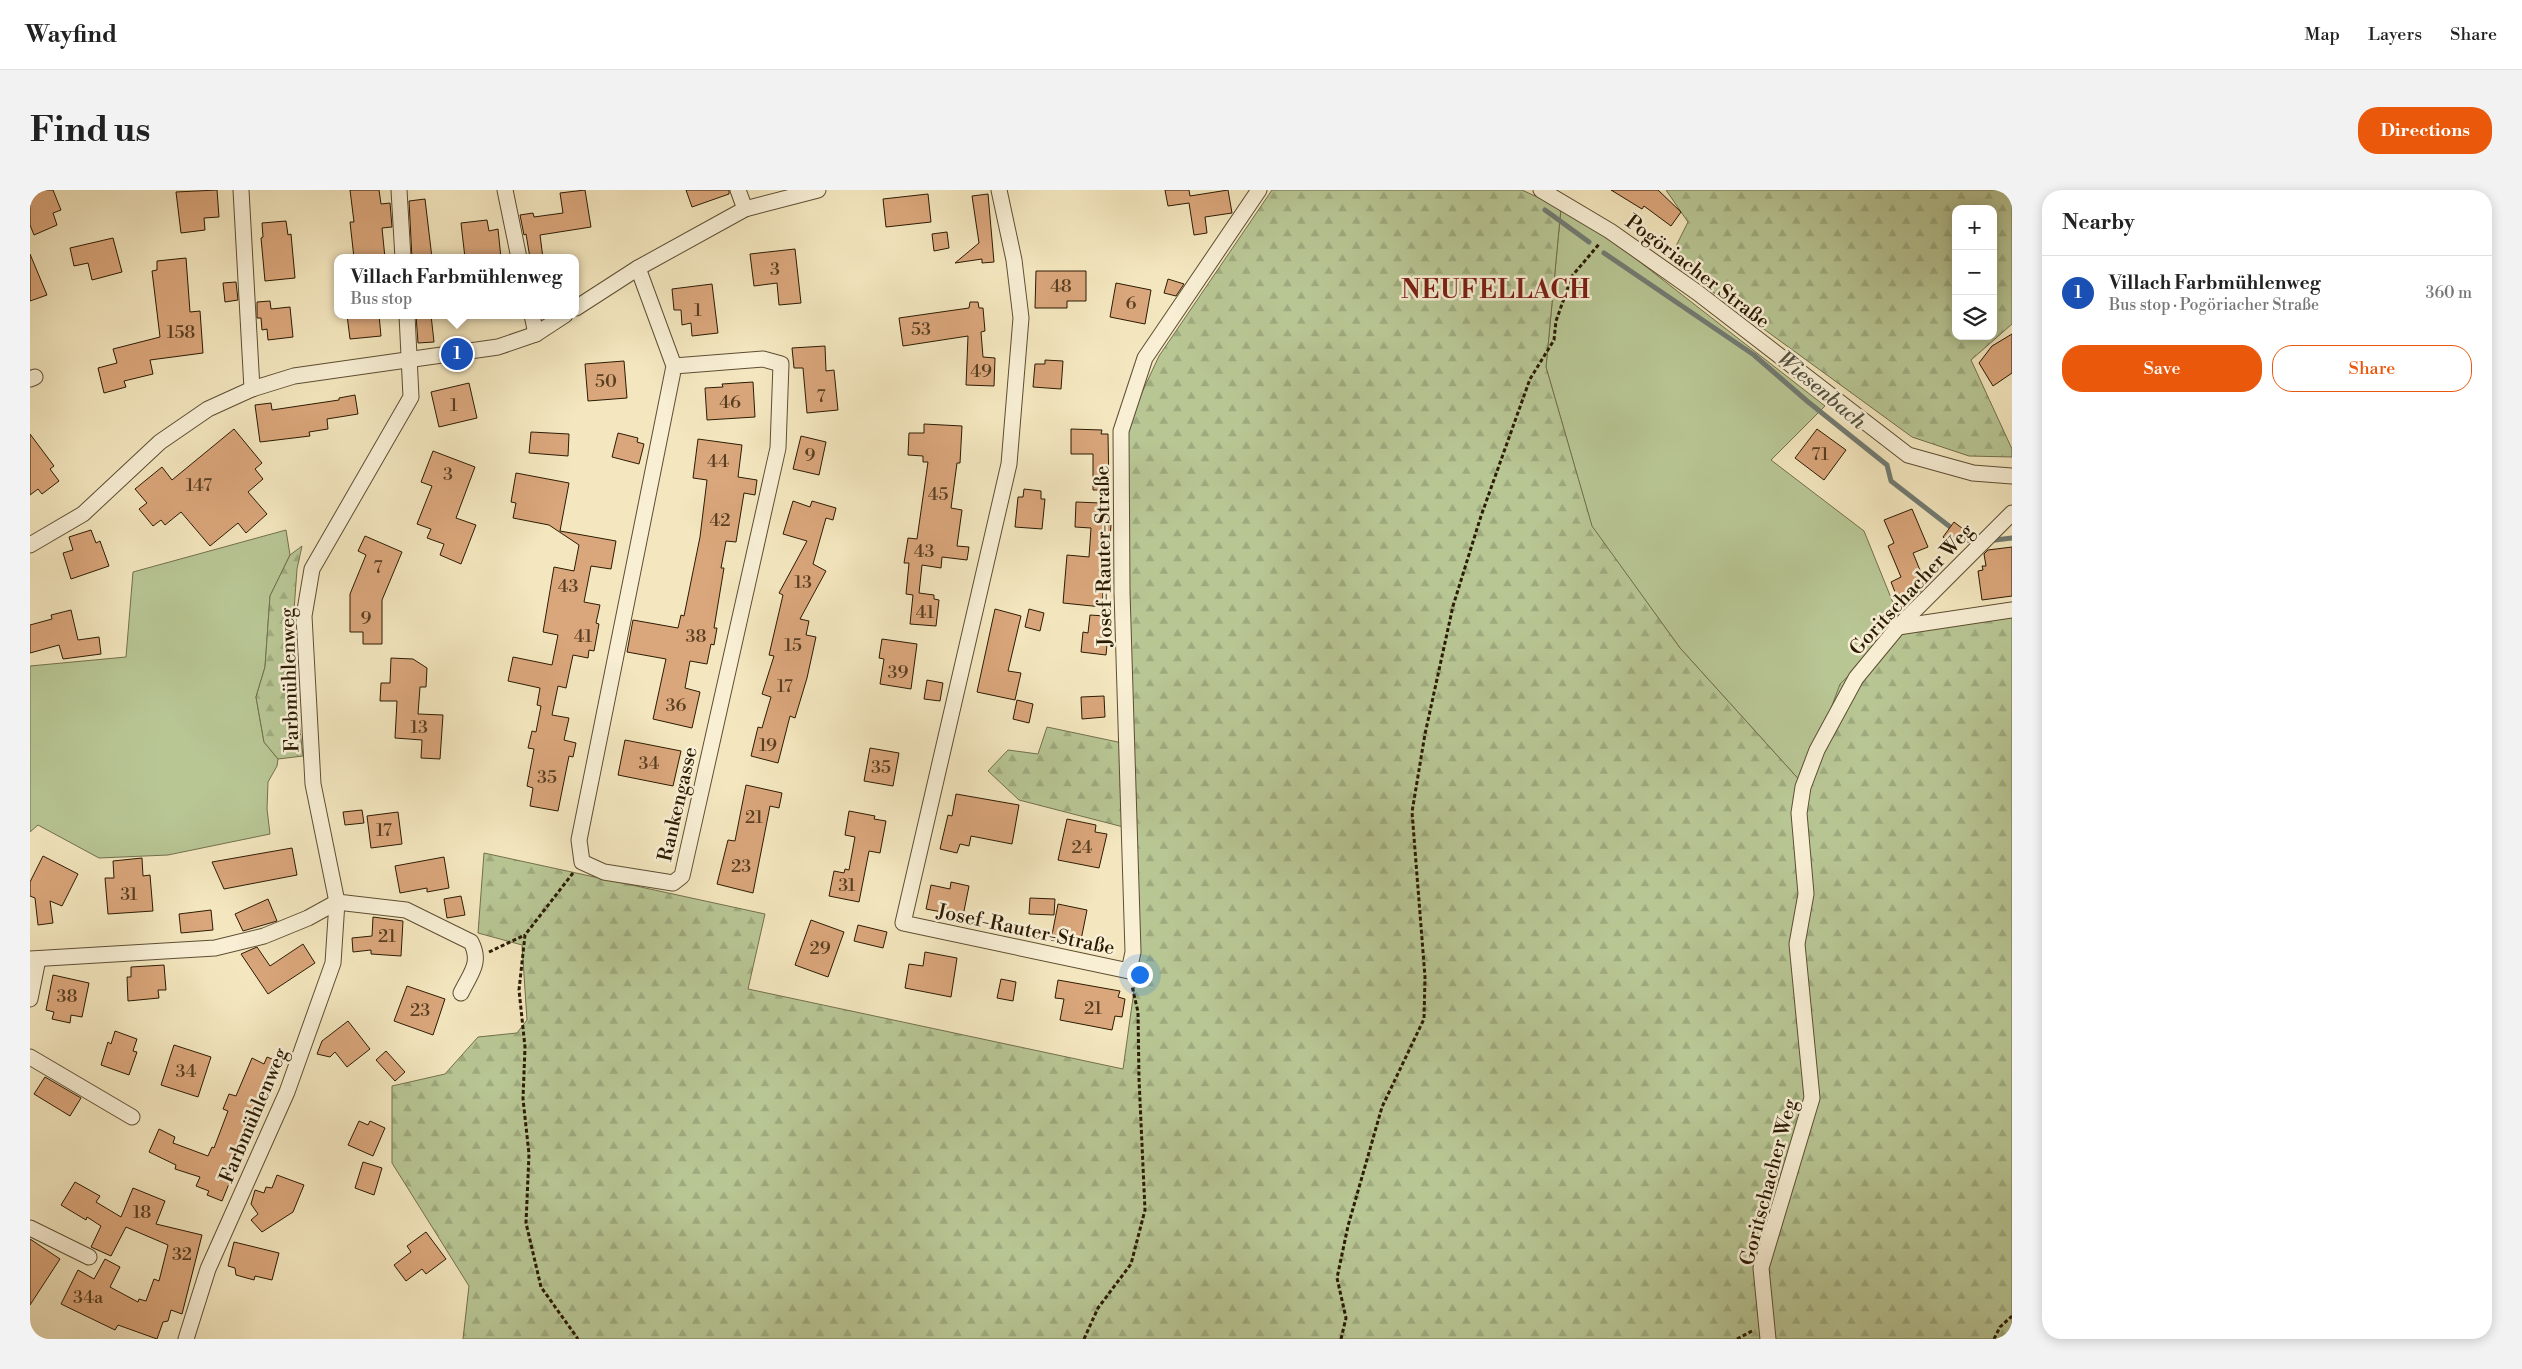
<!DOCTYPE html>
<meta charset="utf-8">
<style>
body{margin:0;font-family:"Libre Bodoni",serif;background:#f2f2f2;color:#222}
.controls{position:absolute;right:15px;top:15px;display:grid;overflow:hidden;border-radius:10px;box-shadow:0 2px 12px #0003}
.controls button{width:45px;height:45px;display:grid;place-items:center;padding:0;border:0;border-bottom:1px solid #e0e0e0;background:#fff;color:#222;font:25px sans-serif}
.you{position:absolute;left:1109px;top:784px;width:18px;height:18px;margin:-12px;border:4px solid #fff;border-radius:50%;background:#1a73e8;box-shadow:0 0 0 8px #1a73e833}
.badge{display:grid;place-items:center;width:32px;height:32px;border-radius:50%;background:#ea580c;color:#fff;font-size:16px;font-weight:700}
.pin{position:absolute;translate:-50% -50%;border:2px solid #fff;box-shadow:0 1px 5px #0006}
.popup{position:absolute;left:304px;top:64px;width:245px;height:65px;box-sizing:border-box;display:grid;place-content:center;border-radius:10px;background:#fff;filter:drop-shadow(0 1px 4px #0005);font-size:16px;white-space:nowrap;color:#767676}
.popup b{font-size:19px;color:#222}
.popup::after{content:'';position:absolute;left:50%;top:100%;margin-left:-10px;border:10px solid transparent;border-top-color:#fff}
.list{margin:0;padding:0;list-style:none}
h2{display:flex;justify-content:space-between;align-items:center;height:65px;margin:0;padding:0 20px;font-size:21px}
h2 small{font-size:16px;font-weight:400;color:#767676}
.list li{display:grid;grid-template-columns:32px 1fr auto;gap:15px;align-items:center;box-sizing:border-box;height:75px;padding:0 20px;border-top:1px solid #e0e0e0}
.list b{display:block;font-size:19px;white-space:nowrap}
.list p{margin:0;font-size:16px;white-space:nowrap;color:#767676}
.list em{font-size:16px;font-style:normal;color:#767676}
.actions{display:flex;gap:10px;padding:15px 20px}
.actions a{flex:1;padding:11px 0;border:1px solid #ea580c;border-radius:20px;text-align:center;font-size:18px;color:#ea580c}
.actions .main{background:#ea580c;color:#fff}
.icon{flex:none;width:28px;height:28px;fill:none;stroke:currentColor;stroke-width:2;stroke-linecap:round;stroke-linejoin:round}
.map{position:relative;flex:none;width:1982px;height:1149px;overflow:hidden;border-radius:20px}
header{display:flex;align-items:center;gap:30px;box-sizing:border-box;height:70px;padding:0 25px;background:#fff;border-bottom:1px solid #e0e0e0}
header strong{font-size:24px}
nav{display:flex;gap:28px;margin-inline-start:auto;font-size:18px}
.intro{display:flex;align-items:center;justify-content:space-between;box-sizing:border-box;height:120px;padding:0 30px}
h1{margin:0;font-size:35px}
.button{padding:12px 22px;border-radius:20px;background:#ea580c;color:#fff;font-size:18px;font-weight:700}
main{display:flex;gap:30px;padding:0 30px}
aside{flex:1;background:#fff;border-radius:20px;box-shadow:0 2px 12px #0003}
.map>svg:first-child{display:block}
</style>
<header>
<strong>Wayfind</strong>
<nav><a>Map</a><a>Layers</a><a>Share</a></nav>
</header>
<div class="intro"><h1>Find us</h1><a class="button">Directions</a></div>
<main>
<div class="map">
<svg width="1982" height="1149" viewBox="0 0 1982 1149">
<defs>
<pattern id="forest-firs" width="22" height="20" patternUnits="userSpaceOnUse" patternTransform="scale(1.25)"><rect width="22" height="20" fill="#b8c694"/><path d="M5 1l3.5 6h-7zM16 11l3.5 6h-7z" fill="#9eaa7e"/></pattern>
</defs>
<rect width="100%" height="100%" fill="#f4e7bf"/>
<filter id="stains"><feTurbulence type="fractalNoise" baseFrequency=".004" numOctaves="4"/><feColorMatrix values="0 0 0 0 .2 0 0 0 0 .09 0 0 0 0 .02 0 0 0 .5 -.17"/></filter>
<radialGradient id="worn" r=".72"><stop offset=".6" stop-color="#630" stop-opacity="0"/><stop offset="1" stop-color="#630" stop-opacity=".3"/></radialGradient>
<!-- green -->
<g fill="#b8c694" stroke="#72704c">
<path d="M1531,18l52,33 212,165 -54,54 93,71 38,94 -99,159 -123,-136 -88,-121 -46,-160z"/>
<path d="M256,340l4,25 -20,41 -5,71 -9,30 8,45 14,17 -1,7 -9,16 -1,27 3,25 -102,21 -69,3 -61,-33 -8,7v-166l96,-9 7,-85z"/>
</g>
<!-- forest -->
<g fill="url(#forest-firs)" stroke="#72704c" fill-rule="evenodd">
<path d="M1242,0h250l39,18 -15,159 46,159 88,122 123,136 37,-100 62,-59 110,-12v718l-12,8h-1537l6,-53 -77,-123v-77l53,-12 33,-37 39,-4 10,-13 -5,-75 -44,-12 6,-80 281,61 -17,75 375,80 17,-121 -5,-118 -116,-30 -31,-29 20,-21 30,4 9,-27 85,18 -8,-314 35,-75z"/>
<path d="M1636,0h346v134l-41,36 41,89v8l-43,-1 -57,-19 -243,-177 19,-38zM1926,19h37v127h-37z"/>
<path d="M272,356l-5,23 -6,83 12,104 -25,3 -14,-17 -8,-45 9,-30 5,-71 20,-41z"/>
</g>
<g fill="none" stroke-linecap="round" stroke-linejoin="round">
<!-- stream -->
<g stroke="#737c73" stroke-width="5">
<path d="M1515,20l44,32"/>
<path d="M1574,63l150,102 53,46 80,64 4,16 76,59 12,1"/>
<path d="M1957,351l25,-3"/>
</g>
</g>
<!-- building -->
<g fill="#daa67b" stroke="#2c1b03">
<path d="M6,0h17l8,20 -8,3 4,12 -23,10 -4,-10v-33z"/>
<path d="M187,0l2,27 -15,1 1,12 -24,3 -5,-41z"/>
<path d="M320,0h29l2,14 9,-1 2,24 -10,1 3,30h-31l-4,-36h4z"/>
<path d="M555,0l6,37 -51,8 3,23h-13l-4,-24 -2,1 -4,-20 13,-2 1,4 29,-4 -3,-20z"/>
<path d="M656,0h43v4l-37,13z"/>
<path d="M1135,0h24l1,6 38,-6 4,23 -27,4 2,16 -13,2 -5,-32 -21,3z"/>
<path d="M1581,0h47l23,22 -10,14 -27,-20 -2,3z"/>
<path d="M898,4l3,28 -45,5 -3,-28z"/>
<path d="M958,4l6,68 -12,1v-4l-27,4 24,-20 -7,-47z"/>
<path d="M395,9l7,59h-20l-3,-57z"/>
<path d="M457,30l2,11 9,-2 3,29h-36l-4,-35z"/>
<path d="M256,31l2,14 3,-1 4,44 -30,3 -4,-43 2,-1 -1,-14z"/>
<path d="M917,42l2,16 -15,3 -2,-17z"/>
<path d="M83,48l9,34 -30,8 -4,-17 -14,3 -4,-18z"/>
<path d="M765,59l6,54 -22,2 -2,-22 -23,3 -4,-32z"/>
<path d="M0,64l17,41 -17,6z"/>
<path d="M156,68l4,54 10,-1 3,42 -53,7 3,14 -29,7 2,6 -22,6 -6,-25 19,-5 -4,-14 47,-12 -8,-66 5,-1v-9z"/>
<path d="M1006,81h50v30h-19v7h-32z"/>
<path d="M1138,89l16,5 -8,12 -12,-3z"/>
<path d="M206,92l2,18 -13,2 -2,-19z"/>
<path d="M1086,93l35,7 -6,34 -35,-7z"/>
<path d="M682,94l6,49 -26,3 -1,-13 -9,2 -1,-15h-7l-2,-21z"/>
<path d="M240,111l1,8 19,-2 3,30 -25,3 -1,-11 -5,1 -1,-12h-4v-16z"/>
<path d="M940,112h8l1,6h4l2,23 -4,1 2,25 12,1 -1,28 -28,-1 2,-49 -65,10 -4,-28 70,-10z"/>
<path d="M317,125h32l2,21 -31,3z"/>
<path d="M386,125h15l3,27 -16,1z"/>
<path d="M1982,144v39l-19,13 -14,-23 13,-17z"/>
<path d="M795,156l1,25 8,-1 4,40 -31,3 -4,-45h-9l-2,-20z"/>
<path d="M1015,170l18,1 -2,28 -28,-2 2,-23h10z"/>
<path d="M594,171l3,37 -39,3 -3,-37z"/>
<path d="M723,192l2,35 -48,3 -2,-32 18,-1 -1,-3z"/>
<path d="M439,193l8,35 -38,9 -8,-35z"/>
<path d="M325,205l3,19 -31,5 1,10 -19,3 1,4 -50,6 -5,-37 16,-2 1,7 67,-10v-2z"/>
<path d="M894,234l38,2 -2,37h-3l-6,45 11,2 -5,36 12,1 -2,13 -25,-3 -1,11 -19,-3 -3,28 15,2v4l5,1 -3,26 -26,-2 3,-29 -7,-1 3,-31h-5l4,-25 9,1 11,-77h-5v-6l-15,-1 1,-22h15z"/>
<path d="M204,239l28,34 -7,6 8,10 -15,13 19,22 -21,19 -8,-10 -28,23 -29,-34 -16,13 -4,-5 -8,6 -14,-17 8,-6 -12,-14 27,-22 10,13z"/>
<path d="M1041,239l31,1 -1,4h7l1,56h-16v-36h-22z"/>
<path d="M1787,239l29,21 -22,30 -29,-22z"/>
<path d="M501,242l38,2 -1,22 -39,-3z"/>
<path d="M588,243l20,5 -1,4 7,2 -5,20 -27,-7z"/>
<path d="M0,244l24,32 -4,3 9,12 -17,13 -4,-5 -8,6z"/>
<path d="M771,246l25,6 -7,33 -26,-6z"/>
<path d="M668,249l44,6 -4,32 19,3 -2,15 -11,-2 -8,49 -10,-1 -5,27h3l-10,60h3l-3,17 -3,-1 -4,20 -17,-3 -5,27 15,4 -8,36 -39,-9 13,-60 -39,-7 6,-32 45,8 3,-13 3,1 16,-79 7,-57 -14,-2z"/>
<path d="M403,261l42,16 -19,51 20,7 -15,39 -21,-9 4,-11 -17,-6 4,-9 -14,-5 15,-38 -11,-4z"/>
<path d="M486,283l53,10 -9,48 56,10 -5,28 -20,-3 -7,36 16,3 -4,18 3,1 -5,27 -5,-1 -1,8 -15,-3 -7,33 -8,-2 -6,29 17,3 -5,22 12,3 -3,14 -4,-1 -11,55 -28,-5 3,-18 -6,-2 7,-37 -6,-1 4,-17 4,1 5,-26 -4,-1 3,-17 -32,-7 5,-24 39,8 6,-30 -15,-3 11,-65 20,4 5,-26 -30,-20 -36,-7 3,-15 -5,-1z"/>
<path d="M994,299l17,2v8h4l-3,30 -27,-2 3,-30h5z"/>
<path d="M763,311l17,6 2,-6 24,7 -3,12 -7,-2 -13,46 13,7 -26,48 9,2 -3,14 10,2 -9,41 -12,40 -5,-2 -12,47 -27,-7 7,-29 4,1 9,-31 -9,-3 12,-38 -5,-1 14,-60 -4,-2 28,-52 -24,-7z"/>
<path d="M1046,312l24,1 -1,21 12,1 -2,26h-3l-4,56 -39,-4 4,-48 22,2 2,-29 -16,-1z"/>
<path d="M1882,319l16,38 -15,6 13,32 -9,10 -18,7 -8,-20 10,-5 -13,-31 6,-3 -10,-23z"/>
<path d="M1924,332l13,10 -11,15 -13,-10z"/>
<path d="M61,340l5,13 4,-2 9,25 -38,13 -8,-26 10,-3 -4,-13z"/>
<path d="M335,346l37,16 -20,48v44h-19v-12h-13v-38l16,-39 -8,-4z"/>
<path d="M1982,357v49l-30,4 -4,-29 5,-1 -1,-4h4l-2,-12 4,-4z"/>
<path d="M965,419l26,7 -13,55 13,2 -6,27 -38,-8z"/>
<path d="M999,419l15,4 -4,18 -15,-4z"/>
<path d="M41,420l7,30 21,-3 2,17 -38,5 -4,-14 -29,8v-28l22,-6 -1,-4z"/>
<path d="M1060,425l15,1 -2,18 5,1 -2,20 -25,-3 2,-20 5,1z"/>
<path d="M852,449l35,5 -6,45 -31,-5 4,-25 -5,-1z"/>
<path d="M361,468l22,1 14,9 -1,19h-6l-2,27 25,1 -3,44 -19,-1 1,-18 -27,-2 2,-37h-17l1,-18h9z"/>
<path d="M897,490l16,3 -3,18 -16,-2z"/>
<path d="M1074,506l1,21 -23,2 -1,-22z"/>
<path d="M987,510l16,4 -4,19 -16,-4z"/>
<path d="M595,550l56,11 -8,35 -55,-11z"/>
<path d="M840,558l29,5 -6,33 -29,-5z"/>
<path d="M716,595l36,8 -3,15 -9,-2 -17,87 -36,-9 11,-44 7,1z"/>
<path d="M926,604l63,11 -7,39 -41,-8 -2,10 -9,-2 -3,9 -17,-4 8,-34 4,1z"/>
<path d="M332,620l2,13 -19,2 -2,-13z"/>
<path d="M819,621l26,5 -1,3 12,2 -6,32 -11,-2 -10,51 -30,-6 5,-25 10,2 1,-4 4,1 6,-33 -10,-2z"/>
<path d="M368,622l4,32 -31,4 -4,-32z"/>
<path d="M1037,629l29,6 -1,7 12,2 -8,34 -41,-8z"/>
<path d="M262,658l5,27 -73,14 -12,-27z"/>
<path d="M13,666l35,18 -16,32 -12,-5 3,22 -15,2 -3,-27 -5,-2v-14z"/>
<path d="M414,667l5,31 -22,4v-4l-27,5 -5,-27z"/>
<path d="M112,668l1,18 7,-1 3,36 -45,3 -3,-36h9l-1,-17z"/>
<path d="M921,692l18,4 -6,30 -37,-7 5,-24 19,4z"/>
<path d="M431,706l4,19 -18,3 -3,-19z"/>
<path d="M1000,708l25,1 -1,16 -25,-1z"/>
<path d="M238,709l9,22 -34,10 -8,-17z"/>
<path d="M1028,714l29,6 -7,35 -29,-5z"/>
<path d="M181,720l2,20 -32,3 -2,-19z"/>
<path d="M343,727l30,4 -2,35 -30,-2v-4l-18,2 -1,-14 20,-2z"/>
<path d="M781,730l33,12 -16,45 -33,-12z"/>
<path d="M828,735l29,7 -4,16 -29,-7z"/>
<path d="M273,754l12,19 -47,31 -27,-40 16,-7 13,19z"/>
<path d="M895,762l32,6 -6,39 -46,-9 4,-24 14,2z"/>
<path d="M134,775l2,25h-8l1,8 -31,3 -1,-24h4v-10z"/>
<path d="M23,785l36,8 -7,34 -11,-2 -1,8 -18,-4 2,-7 -8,-2z"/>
<path d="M971,789l15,3 -3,19 -16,-3z"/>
<path d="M1028,790l62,11 -2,6 7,2 -3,18 -7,-1 -3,14 -52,-10 4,-21 -9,-1z"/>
<path d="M377,796l38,13 -12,36 -39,-14z"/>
<path d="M318,831l22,28 -23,18 -12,-15 -5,5 -13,-3 5,-13z"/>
<path d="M85,841l22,8 -4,12 4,1 -8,23 -28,-10 7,-23 3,2z"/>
<path d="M144,855l37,12 -13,40 -37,-12z"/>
<path d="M356,861l19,21 -10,9 -19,-21z"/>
<path d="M237,867l15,6 -12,29 -3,-1 -22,54 -4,-2 -10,25 4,1 -13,32 -15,-6 2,-4 -13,-5 4,-9 -25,-8 1,-4 -27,-13 10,-23 16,8 -2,6 35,13 4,-9 2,1 14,-37 -5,-2 6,-15 7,2 16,-38 12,6z"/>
<path d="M15,887l36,21 -11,18 -36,-22z"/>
<path d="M329,931l9,4 2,-4 15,7 -12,28 -25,-11z"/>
<path d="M333,972l19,6 -8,27 -19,-7z"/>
<path d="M247,985l27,10 -11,27 -31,20 -11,-12 7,-6 -7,-10 4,-14 9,3 2,-6 6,1z"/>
<path d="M45,992l25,14 -4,6 25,15 12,-29 32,13 -9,23 46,11 -20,79 -11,-4 -3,11 -5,1 -6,17 -39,-14 -3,5 -54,-26 17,-34 16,9 11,-20 15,8 -10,20 28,15 1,-3 7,2 8,-22 5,2 9,-36 -42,-18 -15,29 -20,-9 10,-21 -14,-9 -1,3 -25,-15z"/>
<path d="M396,1042l20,27 -20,15 -4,-5 -16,12 -12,-16 17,-13 -4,-6z"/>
<path d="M0,1049l30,20 -30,46z"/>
<path d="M204,1052l45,11 -7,27 -17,-4 -1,4 -18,-5 -1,-7 -7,-2z"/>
</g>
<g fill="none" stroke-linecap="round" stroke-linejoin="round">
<!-- street casing -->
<g stroke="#5e4e32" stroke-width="17">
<g id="street">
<path d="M211,0l11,199"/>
<path d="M369,0l4,68"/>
<path d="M475,0l14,68"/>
<path d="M708,0l7,19"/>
<path d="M969,0l15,70 7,58 -12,146 -106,459 226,48 4,-19 -11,-360 -1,-161 24,-73 114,-168"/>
<path d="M1511,0l69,41 88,62 210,162 65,18 39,3"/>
<path d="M608,78l36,98 -95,474 3,22 22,10 69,11 9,-7 96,-428 3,-84 -18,-5 -89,7"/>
<path d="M546,118l62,-40 107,-59 73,-19"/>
<path d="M502,125l4,19"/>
<path d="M0,189l5,-2"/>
<path d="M0,355l53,-31 77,-72 48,-33 44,-20 42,-13 204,-29 38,-13 29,-19"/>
<path d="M1868,437l114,-17"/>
<path d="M0,769l185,-11 49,-12 44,-18 29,-16 69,8 65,32c11,21 -1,32 -10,51"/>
<path d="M0,809l8,-40"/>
<path d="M0,867l102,60"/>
<path d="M0,1038l59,29"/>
<path d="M156,1149l22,-70 79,-177 46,-129 4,-61 -24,-118 -9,-168 8,-47 99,-172 -4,-82"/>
<path d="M1738,1149l-7,-71 51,-170 -15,-154 9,-50 -7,-81 4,-26 14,-37 39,-72 42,-51 114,-114"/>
</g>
</g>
<!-- path -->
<g stroke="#2c1b03" stroke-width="3" stroke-dasharray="4 2.5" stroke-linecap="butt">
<path d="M543,683l-48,62 -6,55 6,57 -2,52 6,55 -3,69 15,64 37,52"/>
<path d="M459,762l36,-17"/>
<path d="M1054,1149l14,-31 33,-44 14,-54 -6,-131 -1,-67 -6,-26"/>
<path d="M1311,1149l5,-21 -9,-40 11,-52 34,-119 42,-88 1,-42 -13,-165 13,-78 28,-128 28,-90 49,-137 24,-39 2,-19 16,-45 28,-33"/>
<path d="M1707,1149l15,-8"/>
<path d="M1964,1149l6,-12 12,-11"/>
</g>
<!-- street -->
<use href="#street" stroke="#f8efd5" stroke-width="15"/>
</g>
<g text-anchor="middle" stroke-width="5" stroke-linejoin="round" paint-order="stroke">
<!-- number labels -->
<g font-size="18" fill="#583e21">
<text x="745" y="85">3</text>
<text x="1031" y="102">48</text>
<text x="1101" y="119">6</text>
<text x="668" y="126">1</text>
<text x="891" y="145">53</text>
<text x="151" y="148">158</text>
<text x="951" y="187">49</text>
<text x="576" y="197">50</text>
<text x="791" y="212">7</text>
<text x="700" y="218">46</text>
<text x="424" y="221">1</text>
<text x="1790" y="270">71</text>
<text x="780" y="271">9</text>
<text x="688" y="277">44</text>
<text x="418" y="290">3</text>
<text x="169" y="301">147</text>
<text x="908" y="310">45</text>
<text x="690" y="336">42</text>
<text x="894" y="367">43</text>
<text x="348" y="383">7</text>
<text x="773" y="398">13</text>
<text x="538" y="402">43</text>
<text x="895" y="428">41</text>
<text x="336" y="434">9</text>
<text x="553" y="452">41</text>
<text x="666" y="452">38</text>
<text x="763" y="461">15</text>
<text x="868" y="488">39</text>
<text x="755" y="502">17</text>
<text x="646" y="521">36</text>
<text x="389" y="543">13</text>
<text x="738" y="561">19</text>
<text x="619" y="579">34</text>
<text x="851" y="583">35</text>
<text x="517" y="593">35</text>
<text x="724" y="633">21</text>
<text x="354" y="646">17</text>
<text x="1052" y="663">24</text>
<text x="711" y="682">23</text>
<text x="817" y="701">31</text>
<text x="99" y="710">31</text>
<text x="357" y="752">21</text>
<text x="790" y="764">29</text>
<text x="37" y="812">38</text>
<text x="1063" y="824">21</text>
<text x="390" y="826">23</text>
<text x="156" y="887">34</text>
<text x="112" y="1028">18</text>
<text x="152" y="1070">32</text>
<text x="58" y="1113">34a</text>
</g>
<!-- street labels -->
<g font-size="20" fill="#2c1b03" stroke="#f8efd5">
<text transform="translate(1668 81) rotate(37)" y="7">Pogöriacher Straße</text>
<text transform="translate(1073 366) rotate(-91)" y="7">Josef-Rauter-Straße</text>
<text transform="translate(1881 399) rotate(-47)" y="7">Goritschacher Weg</text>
<text transform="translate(259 490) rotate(-92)" y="7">Farbmühlenweg</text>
<text transform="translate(647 614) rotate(-77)" y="7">Rankengasse</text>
<text transform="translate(996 739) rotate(12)" y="7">Josef-Rauter-Straße</text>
<text transform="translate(223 925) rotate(-67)" y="7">Farbmühlenweg</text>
<text transform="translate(1738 992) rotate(-75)" y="7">Goritschacher Weg</text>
</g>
<!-- water labels -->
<g font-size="21" font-style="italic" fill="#555344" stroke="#f8efd5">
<text transform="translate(1792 200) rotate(40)" y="7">Wiesenbach</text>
</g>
<!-- district labels -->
<g font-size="25" font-weight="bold" letter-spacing="1" fill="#7a1f14" stroke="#f8efd5">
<text x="1466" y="108">NEUFELLACH</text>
</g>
</g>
<rect width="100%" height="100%" filter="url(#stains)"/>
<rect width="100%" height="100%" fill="url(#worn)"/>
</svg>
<div class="controls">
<button>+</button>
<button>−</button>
<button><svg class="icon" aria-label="layers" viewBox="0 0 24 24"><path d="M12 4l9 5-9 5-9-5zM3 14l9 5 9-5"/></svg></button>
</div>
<div class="you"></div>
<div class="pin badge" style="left:427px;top:164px;background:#1a4fb4">1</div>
<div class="popup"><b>Villach Farbmühlenweg</b>Bus stop</div>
</div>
<aside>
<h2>Nearby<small></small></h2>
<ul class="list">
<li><span class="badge" style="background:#1a4fb4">1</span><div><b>Villach Farbmühlenweg</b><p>Bus stop · Pogöriacher Straße</p></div><em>360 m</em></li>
</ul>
<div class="actions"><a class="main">Save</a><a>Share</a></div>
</aside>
</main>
